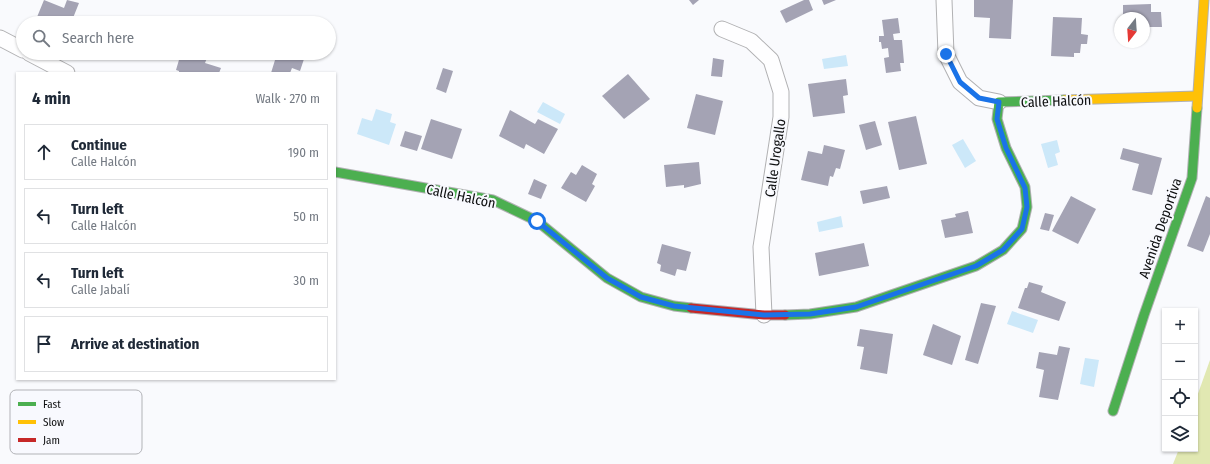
<!DOCTYPE html>
<meta charset="utf-8">
<style>
body{margin:0;font-family:"Fira Sans Condensed",sans-serif;background:#f6f6f7;color:#1f2937}
.controls{position:absolute;right:12px;bottom:12px;display:grid;overflow:hidden;border-radius:0px;box-shadow:0 1px 3px #0004}
.controls button{width:36px;height:36px;display:grid;place-items:center;padding:0;border:0;border-bottom:1px solid #e0e1e3;background:#fff;color:#1f2937;font:20px sans-serif}
.compass{position:absolute;left:1114px;top:12px;width:36px;height:36px;border-radius:50%;background:#fff;box-shadow:0 1px 3px #0004;rotate:197deg}
.stop{position:absolute;width:12px;height:12px;margin:-9px;border:3px solid #1a73e8;border-radius:50%;background:#fff}
.stop.end{background:#1a73e8;border-color:#fff;box-shadow:0 1px 4px #0008}
.list{margin:0;padding:0;list-style:none}
h2{display:flex;justify-content:space-between;align-items:center;height:52px;margin:0;padding:0 16px;font-size:17px}
h2 small{font-size:13px;font-weight:400;color:#747a83}
.list li{display:grid;grid-template-columns:26px 1fr auto;gap:12px;align-items:center;box-sizing:border-box;height:56px;margin:0 8px 8px;padding:0 8px;border:1px solid #e0e1e3;border-radius:0px}
.list b{display:block;font-size:15px;white-space:nowrap}
.list p{margin:0;font-size:13px;white-space:nowrap;color:#747a83}
.list em{font-size:13px;font-style:normal;color:#747a83}
.icon{flex:none;width:22px;height:22px;fill:none;stroke:currentColor;stroke-width:2;stroke-linecap:round;stroke-linejoin:round}
.map{position:relative;flex:none;width:1210px;height:464px;overflow:hidden}
.search{position:absolute;background:#fff;box-shadow:0 1px 3px #0004;left:16px;top:16px;width:320px;height:44px;display:flex;align-items:center;gap:10px;box-sizing:border-box;padding:0 14px;border-radius:22px;color:#747a83;font-size:15px}
.panel{position:absolute;background:#fff;box-shadow:0 1px 3px #0004;left:16px;top:72px;width:320px;height:308px;border-radius:0px}
.map>svg:first-child{display:block}
</style>
<div class="map">
<svg width="1210" height="464" viewBox="0 0 1210 464">
<rect width="100%" height="100%" fill="#f9fafd"/>
<!-- green -->
<path fill="#e1e8b2" d="M1210,360v104h-37l6,-15h16v-47z"/>
<!-- water -->
<g fill="#cce8f9">
<path d="M846,55l2,11 -24,3 -2,-10z"/>
<path d="M543,102l22,12 -5,10 -23,-12z"/>
<path d="M376,109l16,5 -2,8 6,2 -7,21 -32,-11 5,-16 10,3z"/>
<path d="M963,139l13,22 -11,7 -13,-23z"/>
<path d="M1057,140l3,12 -5,2 3,11 -10,3 -7,-24z"/>
<path d="M841,216l2,11 -24,5 -2,-10z"/>
<path d="M1012,311l26,9 -5,13 -26,-9z"/>
<path d="M1085,358l14,2 -5,27 -14,-3z"/>
</g>
<!-- building -->
<g fill="#a4a3b4">
<path d="M44,0l20,8 3,-8 12,3 -8,20h-33l-3,-1z"/>
<path d="M689,0h10l-6,5z"/>
<path d="M804,0h5l4,10 -27,13 -6,-12z"/>
<path d="M822,0h14l-12,5z"/>
<path d="M974,0h39l-2,39 -22,-1 1,-20 -16,-1z"/>
<path d="M1151,4v8h10l1,15h-13v9l-5,1v-19h-21v-13z"/>
<path d="M1053,17l29,1 -1,16 7,1 -1,9h-6l-1,9h-6v4l-23,-1z"/>
<path d="M898,18l2,15 -7,1 1,6h8l2,23h-4l1,8 -15,2 -2,-15 5,-1 -1,-9 -6,1 -1,-7h-2v-6h5l-2,-16z"/>
<path d="M181,53l5,2v-2h23l-4,10 16,5 -2,5h-40v-2l-3,-1z"/>
<path d="M275,53h23l7,3 -5,15 -8,-3 -2,5h-19l4,-13 -2,-1z"/>
<path d="M713,58l11,2 -2,17 -11,-1z"/>
<path d="M443,68l10,3 -7,22 -10,-4z"/>
<path d="M628,74l22,25 -26,20 -22,-23z"/>
<path d="M846,79l2,16 -5,1 2,17 -32,4 -5,-33z"/>
<path d="M696,94l27,7 -8,34 -28,-7z"/>
<path d="M510,110l25,14 3,-5 20,10 -14,25 -18,-10 -2,5 -25,-13z"/>
<path d="M916,116l11,48 -28,6 -11,-48z"/>
<path d="M431,119l31,10 -10,30 -31,-10z"/>
<path d="M875,121l7,24 -16,5 -7,-25z"/>
<path d="M405,131l17,5 -5,15 -17,-5z"/>
<path d="M824,145l21,5 -5,19 -4,-1 -3,9 -3,-1 -2,10 -27,-6 7,-29 14,3z"/>
<path d="M1123,148l39,10 -10,37 -20,-5 7,-26 -19,-5z"/>
<path d="M699,162l2,22 -17,4v-3l-18,2 -2,-22z"/>
<path d="M582,165l15,9 -5,10 3,2 -9,16 -25,-14 10,-16 5,3z"/>
<path d="M534,179l13,6 -6,14 -13,-5z"/>
<path d="M887,186l3,12 -27,6 -3,-13z"/>
<path d="M1071,196l25,13 -18,35 -26,-13z"/>
<path d="M1206,196l4,2v36l-7,18 -16,-6z"/>
<path d="M968,211l5,22 -28,5 -4,-18 15,-3 -1,-3z"/>
<path d="M1045,213l9,2 -5,16 -9,-2z"/>
<path d="M864,243l5,23 -50,10 -4,-23z"/>
<path d="M662,244l29,8 -5,19 -9,-2 -2,7 -15,-5 1,-6 -4,-2z"/>
<path d="M1029,282l14,4 -2,6 25,10 -7,19 -41,-13 7,-20h2z"/>
<path d="M981,303l15,3 -18,58 -13,-4z"/>
<path d="M933,324l28,12 -9,29 -29,-10z"/>
<path d="M860,329l33,5 -6,40 -27,-5 4,-22 -7,-1z"/>
<path d="M1059,346l11,2 -12,52 -19,-3 5,-27 -8,-2 3,-16 18,3z"/>
</g>
<g fill="none" stroke-linecap="round" stroke-linejoin="round">
<!-- street casing -->
<g stroke="#b1b1b3" stroke-width="17">
<g id="street">
<path d="M944,0l2,54 14,28 19,16 20,4"/>
<path d="M722,29l29,12 20,19 10,32v25l-20,130 3,68"/>
<path d="M0,38l23,12"/>
<path d="M29,53l38,20"/>
</g>
</g>
<!-- fast casing -->
<g stroke="#b1b1b3" stroke-width="11">
<g id="fast">
<path d="M335,172l158,28 44,21 70,57 34,19 33,9 17,2"/>
<path d="M785,315l25,-1 46,-7 120,-41 27,-16 19,-21 5,-22 -2,-20 -19,-39 -9,-29 2,-17 65,-2"/>
<path d="M1113,411l31,-96 48,-137 5,-70"/>
</g>
</g>
<!-- slow casing -->
<g stroke="#b1b1b3" stroke-width="11">
<g id="slow">
<path d="M1064,100l133,-4"/>
<path d="M1197,108l7,-108"/>
</g>
</g>
<!-- jam casing -->
<g stroke="#b1b1b3" stroke-width="11">
<path id="jam" d="M691,308l73,7h21"/>
</g>
<!-- street -->
<use href="#street" stroke="#fefeff" stroke-width="15"/>
<!-- fast -->
<use href="#fast" stroke="#4caf50" stroke-width="9"/>
<!-- slow -->
<use href="#slow" stroke="#ffc107" stroke-width="9"/>
<!-- jam -->
<use href="#jam" stroke="#c62828" stroke-width="9"/>
</g>
<g fill="none" stroke-linecap="round" stroke-linejoin="round">
<!-- route -->
<path stroke="#1a73e8" stroke-width="5" d="M537,221l70,57 34,19 33,9 90,9 46,-1 46,-7 120,-41 27,-16 19,-21 5,-22 -2,-19 -19,-40 -9,-29 2,-17 -20,-4 -19,-16 -14,-28"/>
</g>
<g text-anchor="middle" stroke-width="4" stroke-linejoin="round" paint-order="stroke">
<!-- street labels -->
<g font-size="14" fill="#0e0f10" stroke="#f8f9fe">
<text transform="translate(1056 101) rotate(-2)" y="5">Calle Halcón</text>
<text transform="translate(775 158) rotate(-82)" y="5">Calle Urogallo</text>
<text transform="translate(461 196) rotate(12)" y="5">Calle Halcón</text>
<text transform="translate(1160 228) rotate(-71)" y="5">Avenida Deportiva</text>
</g>
</g>
<!-- legend -->
<rect x="10" y="390" width="132" height="64" rx="6" fill="#f8f9fe" stroke="#b2b3b7" stroke-width="1"/>
<rect x="18" y="402" width="18" height="4" fill="#4caf50"/>
<rect x="18" y="420" width="18" height="4" fill="#ffc107"/>
<rect x="18" y="438" width="18" height="4" fill="#c62828"/>
<g font-size="11" fill="#0e0f10">
<text x="43" y="408">Fast</text>
<text x="43" y="426">Slow</text>
<text x="43" y="444">Jam</text>
</g>
</svg>
<div class="controls">
<button>+</button>
<button>−</button>
<button><svg class="icon" aria-label="locate" viewBox="0 0 24 24"><circle cx="12" cy="12" r="6"/><path d="M12 2v4M12 18v4M2 12h4M18 12h4"/></svg></button>
<button><svg class="icon" aria-label="layers" viewBox="0 0 24 24"><path d="M12 4l9 5-9 5-9-5zM3 14l9 5 9-5"/></svg></button>
</div>
<svg class="compass" viewBox="-18 -18 36 36"><path d="M0-13l5 13h-10z" fill="#e53935"/><path d="M0 13l5-13h-10z" fill="#747a83"/></svg>
<div class="stop" style="left:537px;top:221px"></div>
<div class="stop end" style="left:946px;top:54px"></div>
<div class="search"><svg class="icon" aria-label="search" viewBox="0 0 24 24"><circle cx="10" cy="10" r="6"/><path d="M15 15l6 6"/></svg>Search here</div>
<section class="panel">
<h2>4 min<small>Walk · 270 m</small></h2>
<ul class="list">
<li><svg class="icon" aria-label="ahead" viewBox="0 0 24 24"><path d="M12 20V5M6 11l6-6 6 6"/></svg><div><b>Continue</b><p>Calle Halcón</p></div><em>190 m</em></li>
<li><svg class="icon" aria-label="left" viewBox="0 0 24 24"><path d="M17 20v-9H6M10 6l-5 5 5 5"/></svg><div><b>Turn left</b><p>Calle Halcón</p></div><em>50 m</em></li>
<li><svg class="icon" aria-label="left" viewBox="0 0 24 24"><path d="M17 20v-9H6M10 6l-5 5 5 5"/></svg><div><b>Turn left</b><p>Calle Jabalí</p></div><em>30 m</em></li>
<li><svg class="icon" aria-label="arrive" viewBox="0 0 24 24"><path d="M6 21V4h12l-3 4 3 4H6"/></svg><div><b>Arrive at destination</b></div></li>
</ul>
</section>
</div>
